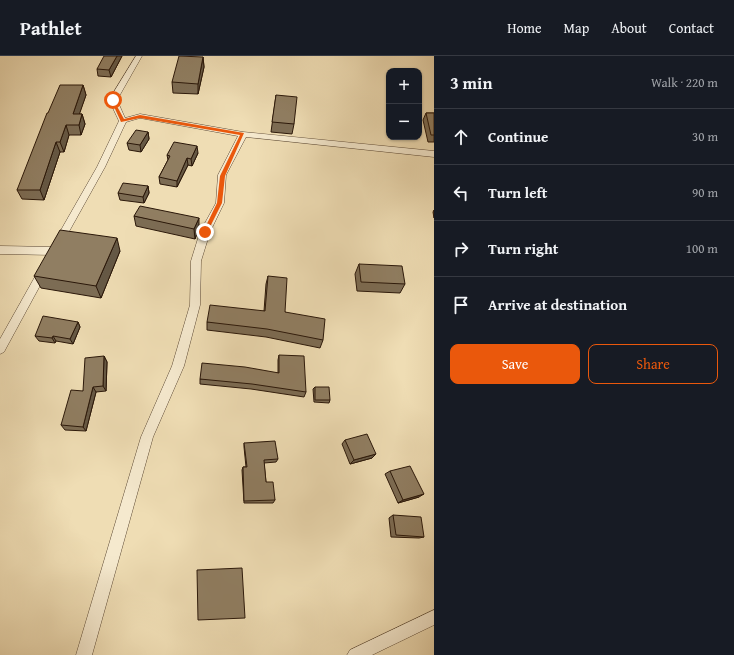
<!DOCTYPE html>
<meta charset="utf-8">
<style>
body{margin:0;font-family:"Gentium Book Plus",serif;background:#242831;color:#f1f3f6}
.controls{position:absolute;right:12px;top:12px;display:grid;overflow:hidden;border-radius:8px;box-shadow:0 1px 3px #0004}
.controls button{width:36px;height:36px;display:grid;place-items:center;padding:0;border:0;border-bottom:1px solid #363941;background:#171b24;color:#f1f3f6;font:20px sans-serif}
.stop{position:absolute;width:12px;height:12px;margin:-9px;border:3px solid #ea580c;border-radius:50%;background:#fff}
.stop.end{background:#ea580c;border-color:#fff;box-shadow:0 1px 4px #0008}
.list{margin:0;padding:0;list-style:none}
h2{display:flex;justify-content:space-between;align-items:center;height:52px;margin:0;padding:0 16px;font-size:17px}
h2 small{font-size:13px;font-weight:400;color:#9ea1a6}
.list li{display:grid;grid-template-columns:26px 1fr auto;gap:12px;align-items:center;box-sizing:border-box;height:56px;padding:0 16px;border-top:1px solid #363941}
.list b{display:block;font-size:15px;white-space:nowrap}
.list em{font-size:13px;font-style:normal;color:#9ea1a6}
.actions{display:flex;gap:8px;padding:12px 16px}
.actions a{flex:1;padding:9px 0;border:1px solid #ea580c;border-radius:8px;text-align:center;font-size:14px;color:#ea580c}
.actions .main{background:#ea580c;color:#fff}
.icon{flex:none;width:22px;height:22px;fill:none;stroke:currentColor;stroke-width:2;stroke-linecap:round;stroke-linejoin:round}
.map{position:relative;flex:none;width:434px;height:599px;overflow:hidden}
header{display:flex;align-items:center;gap:24px;box-sizing:border-box;height:56px;padding:0 20px;background:#171b24;border-bottom:1px solid #363941}
header strong{font-size:19px}
nav{display:flex;gap:22px;margin-inline-start:auto;font-size:14px}
main{display:flex}
aside{flex:1;background:#171b24}
.map>svg:first-child{display:block}
</style>
<header>
<strong>Pathlet</strong>
<nav><a>Home</a><a>Map</a><a>About</a><a>Contact</a></nav>
</header>
<main>
<div class="map">
<svg width="434" height="599" viewBox="0 0 434 599">
<rect width="100%" height="100%" fill="#efddb4"/>
<filter id="stains"><feTurbulence type="fractalNoise" baseFrequency=".005" numOctaves="4"/><feColorMatrix values="0 0 0 0 .2 0 0 0 0 .09 0 0 0 0 .02 0 0 0 .5 -.17"/></filter>
<radialGradient id="worn" r=".72"><stop offset=".6" stop-color="#630" stop-opacity="0"/><stop offset="1" stop-color="#630" stop-opacity=".3"/></radialGradient>
<g fill="none" stroke-linecap="round" stroke-linejoin="round">
<!-- street casing -->
<g stroke="#5b4834" stroke-width="1">
<g id="street">
<path d="M136,0h6l-25,44 8,18 15,-4 103,18 191,19v6l-188,-20 -20,38 -2,28 -14,29 -9,29 -1,44 -16,61 -31,71 -61,218h-16l65,-218 31,-71 18,-61 1,-44 9,-29 16,-29 2,-28 20,-39 -98,-18 -14,4 -21,45 -44,79h-6l-2,-2 44,-77 22,-46 -10,-21z"/>
<path d="M0,190l54,1 5,4 -5,4 -54,-1z"/>
<path d="M44,209l5,4 -45,83 -4,2v-15l41,-73z"/>
<path d="M434,554v15l-62,30h-25l3,-5z"/>
</g>
</g>
<!-- street -->
<use href="#street" fill="#f5e9ce" fill-rule="evenodd"/>
</g>
<!-- wall -->
<g fill="#7c6c54" stroke="#2a1709">
<path d="M122,0l-11,21 -13,-1 -1,-7z"/>
<path d="M203,1l1,10 -6,27 -25,-1 -1,-11z"/>
<path d="M83,29l3,10 -7,19h3l3,10 -4,11h-12l-5,17h-4l-16,48 -22,-1 -5,-9z"/>
<path d="M276,39l18,29 -2,10 -21,-2z"/>
<path d="M426,57h8v29h-6l-5,-22z"/>
<path d="M148,76l1,7 -8,13 -12,-2 -2,-7z"/>
<path d="M198,97l-6,13 -4,-1 -11,22 -17,-3 -1,-7 9,-17 -1,-5z"/>
<path d="M148,130l1,7 -5,10 -24,-3 -2,-7z"/>
<path d="M434,154v8l-1,-6z"/>
<path d="M134,160l65,12 -4,11 -59,-13z"/>
<path d="M120,195l-19,47 -60,-10 -7,-12z"/>
<path d="M359,208l46,20 -5,9 -43,-2 -2,-17z"/>
<path d="M268,220l17,36 38,28 -3,8 -54,-11 -59,-7v-8l57,-11 2,-27z"/>
<path d="M78,266l2,5 -7,17 -17,-3 -1,2 -16,-2 -4,-5z"/>
<path d="M279,299l27,37 -2,5 -53,-8 -51,-5v-5l78,-6v-13z"/>
<path d="M104,300l3,6 -1,29 -10,1 -10,39 -21,-1 -4,-5 22,-34z"/>
<path d="M315,331l15,13 -1,3 -15,-1 -1,-13z"/>
<path d="M345,384l27,18 -22,6 -8,-20z"/>
<path d="M244,387l34,16 -2,3 -12,1 2,19 9,18 -2,3h-29l-2,-33 1,-3h3l-2,-20z"/>
<path d="M390,415l29,26 -21,6 -13,-29z"/>
<path d="M393,459l31,22 -5,1 -28,-1 -2,-19z"/>
</g>
<!-- shaded-wall -->
<g fill="#655845" stroke="#2a1709">
<path d="M117,0h5l-11,21 -2,-7z"/>
<path d="M203,1l1,10 -6,27v-10z"/>
<path d="M83,29l3,10 -10,29 -3,-10z"/>
<path d="M82,58l3,10 -4,11 -2,-10z"/>
<path d="M66,69l3,10 -5,17 -4,-10z"/>
<path d="M148,76l1,7 -8,13 -1,-7z"/>
<path d="M56,86l4,10 -16,48 -4,-10z"/>
<path d="M197,90l1,7 -6,13 -1,-7z"/>
<path d="M187,102l1,7 -11,22v-6z"/>
<path d="M148,130l1,7 -5,10 -1,-6z"/>
<path d="M199,162v10l-4,11 -1,-10z"/>
<path d="M117,182l3,13 -19,47 -5,-12z"/>
<path d="M78,266l2,5 -7,17 -3,-5z"/>
<path d="M53,280l3,5 -1,2 -3,-5z"/>
<path d="M104,300l3,6 -1,29 -3,-5z"/>
<path d="M93,331l3,5 -10,39 -3,-4z"/>
<path d="M376,398l-4,4 -22,6 4,-4z"/>
<path d="M424,438l-5,3 -21,6 5,-3z"/>
</g>
<!-- building -->
<g fill="#907e62" stroke="#2a1709">
<path d="M104,0h13l-8,14 -12,-1z"/>
<path d="M179,0l24,1 -5,27 -26,-2z"/>
<path d="M60,29h23l-10,29h9l-3,11h-13l-6,17h-4l-16,48h-23l30,-77h1z"/>
<path d="M276,39l21,2 -3,27 -22,-2z"/>
<path d="M426,57h8v22h-3z"/>
<path d="M136,74l12,2 -8,13 -13,-2z"/>
<path d="M174,86l23,4 -6,13 -4,-1 -10,23 -18,-4 11,-21 -3,-1z"/>
<path d="M123,127l25,3 -5,11 -25,-4z"/>
<path d="M140,150l59,12 -5,11 -60,-13z"/>
<path d="M60,174l57,8 -21,48 -62,-10z"/>
<path d="M359,208l43,2 3,18 -44,-2z"/>
<path d="M268,220l19,2 -2,34 40,7 -2,21 -56,-11 -60,-7 3,-17 55,6z"/>
<path d="M43,260l35,6 -8,17 -17,-3 -1,2 -17,-2z"/>
<path d="M279,299l25,1 2,36 -54,-8 -52,-5 2,-16 43,4 34,6z"/>
<path d="M104,300l-1,30 -10,1 -10,40 -22,-2 10,-35 12,1 2,-33z"/>
<path d="M315,331h14l1,13h-15z"/>
<path d="M367,378l9,20 -22,6 -9,-20z"/>
<path d="M275,385l3,18 -14,1 2,22h7l2,18 -31,1 -1,-34h4l-3,-24z"/>
<path d="M410,410l14,28 -21,6 -13,-29z"/>
<path d="M393,459l28,2 3,20 -28,-2z"/>
<path d="M242,512l3,50 -47,2 -1,-50z"/>
</g>
<!-- route -->
<path fill="#ea580c" d="M113,43l11,20 16,-4 104,18 -19,43 -3,27 -15,30 -4,-1 14,-29 3,-27 20,-41 -100,-17 -19,4 -10,-22z"/>
<rect width="100%" height="100%" filter="url(#stains)"/>
<rect width="100%" height="100%" fill="url(#worn)"/>
</svg>
<div class="controls">
<button>+</button>
<button>−</button>
</div>
<div class="stop" style="left:113px;top:44px"></div>
<div class="stop end" style="left:205px;top:176px"></div>
</div>
<aside>
<h2>3 min<small>Walk · 220 m</small></h2>
<ul class="list">
<li><svg class="icon" aria-label="ahead" viewBox="0 0 24 24"><path d="M12 20V5M6 11l6-6 6 6"/></svg><div><b>Continue</b></div><em>30 m</em></li>
<li><svg class="icon" aria-label="left" viewBox="0 0 24 24"><path d="M17 20v-9H6M10 6l-5 5 5 5"/></svg><div><b>Turn left</b></div><em>90 m</em></li>
<li><svg class="icon" aria-label="right" viewBox="0 0 24 24"><path d="M7 20v-9h11M14 6l5 5-5 5"/></svg><div><b>Turn right</b></div><em>100 m</em></li>
<li><svg class="icon" aria-label="arrive" viewBox="0 0 24 24"><path d="M6 21V4h12l-3 4 3 4H6"/></svg><div><b>Arrive at destination</b></div></li>
</ul>
<div class="actions"><a class="main">Save</a><a>Share</a></div>
</aside>
</main>
